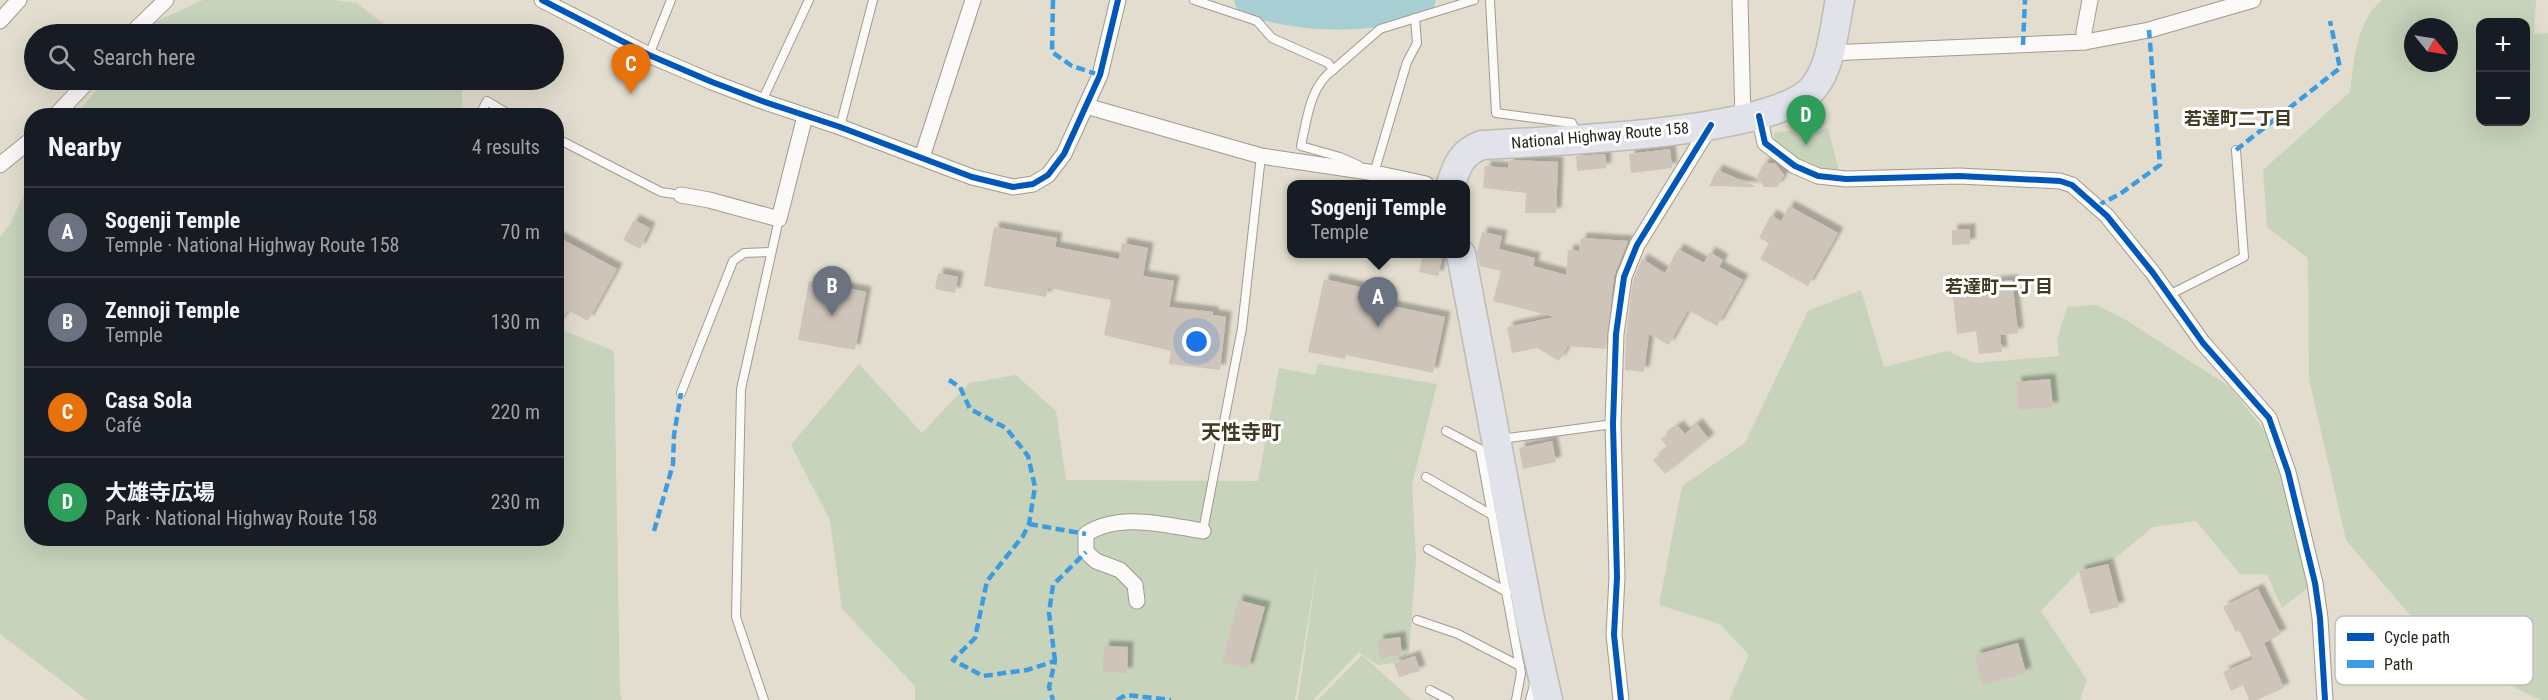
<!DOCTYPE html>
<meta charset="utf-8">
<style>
body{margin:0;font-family:"Roboto Condensed","Noto Sans JP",sans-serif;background:#242831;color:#f1f3f6}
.controls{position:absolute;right:18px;top:18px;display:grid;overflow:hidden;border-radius:12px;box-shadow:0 6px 24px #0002}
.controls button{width:54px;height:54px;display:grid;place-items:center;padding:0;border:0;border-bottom:2px solid #363941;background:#171b24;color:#f1f3f6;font:30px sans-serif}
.compass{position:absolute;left:2404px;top:18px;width:54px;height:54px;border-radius:50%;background:#171b24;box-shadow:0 6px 24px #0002;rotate:120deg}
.you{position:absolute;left:1197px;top:342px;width:21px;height:21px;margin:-15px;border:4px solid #fff;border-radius:50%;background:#1a73e8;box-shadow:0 0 0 9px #1a73e833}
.badge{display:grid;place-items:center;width:39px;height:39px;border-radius:50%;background:#ea580c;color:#fff;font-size:20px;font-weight:700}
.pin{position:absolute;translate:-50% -50px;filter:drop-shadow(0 2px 3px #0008)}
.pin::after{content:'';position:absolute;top:32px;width:21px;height:18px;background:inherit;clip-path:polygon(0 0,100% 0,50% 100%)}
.popup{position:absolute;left:1287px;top:180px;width:183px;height:78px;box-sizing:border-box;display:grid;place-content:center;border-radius:12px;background:#171b24;filter:drop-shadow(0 2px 4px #0005);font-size:20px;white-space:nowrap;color:#9ea1a6}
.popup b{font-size:22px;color:#f1f3f6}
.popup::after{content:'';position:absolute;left:50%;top:100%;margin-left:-12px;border:12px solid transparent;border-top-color:#171b24}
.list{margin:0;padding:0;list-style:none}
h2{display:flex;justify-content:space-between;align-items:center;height:78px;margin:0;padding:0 24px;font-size:26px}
h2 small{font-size:20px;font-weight:400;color:#9ea1a6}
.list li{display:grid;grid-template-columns:39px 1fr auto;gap:18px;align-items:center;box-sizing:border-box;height:90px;padding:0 24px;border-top:2px solid #363941}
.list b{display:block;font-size:22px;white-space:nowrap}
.list p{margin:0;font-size:20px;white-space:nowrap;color:#9ea1a6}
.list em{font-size:20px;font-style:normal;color:#9ea1a6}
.icon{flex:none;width:33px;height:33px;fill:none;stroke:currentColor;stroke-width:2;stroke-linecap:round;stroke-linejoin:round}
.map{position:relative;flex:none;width:2548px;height:700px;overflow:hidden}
.search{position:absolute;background:#171b24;box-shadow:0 6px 24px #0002;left:24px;top:24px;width:540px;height:66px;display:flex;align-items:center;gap:15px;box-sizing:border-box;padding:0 21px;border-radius:33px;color:#9ea1a6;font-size:22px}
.panel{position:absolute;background:#171b24;box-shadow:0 6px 24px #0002;left:24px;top:108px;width:540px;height:438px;border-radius:24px}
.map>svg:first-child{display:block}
</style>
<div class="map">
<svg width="2548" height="700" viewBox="0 0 2548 700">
<defs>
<filter id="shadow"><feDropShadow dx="5.5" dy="-5.5" stdDeviation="1.5" flood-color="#0004"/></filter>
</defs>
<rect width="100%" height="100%" fill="#e2ddce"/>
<!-- green -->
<g fill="#c8d3bb" fill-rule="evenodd">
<path d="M203,0h130l23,3 42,31h-253l10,-12z"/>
<path d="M2382,0h154l-2,34 14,-1v667h-7l-98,-46 -97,-114 -37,-161 -1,-121 -41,-31 -4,-57 87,-78c4,-31 6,-70 32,-92zM2480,22h46v100h-46zM2413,27h36v36h-36z"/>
<path d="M106,80h351l5,3v33l-387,-1z"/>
<path d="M1811,128l6,4 11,-4 11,43 -5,1 -1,-3c-20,5 -45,-16 -59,-29v-7z"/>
<path d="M31,179l1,359h524l1,-210 57,23 6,342 2,7h-535l-87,-66v-397l10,-13z"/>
<path d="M1861,290l23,77 63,-16 28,12 84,-7 -2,-16 10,-33 30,-2 29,15 104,67 37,47 28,86 15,66 -28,22 -15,-34h-27l-44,-53 -43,6 -45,37 -29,7 -38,40 46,69 -7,20h-351l20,-45 -29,-31 -61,-19 23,-119 63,-43 63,-132z"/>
<path d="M859,364l63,69 47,-50 47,-8 40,36 10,69 192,1 21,-113 36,7 3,-11 119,20 -25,100 4,76 -7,93 -15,10 -16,2 -19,-13 -46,48h-15l22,-154 -25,154h-380v-14l-73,-77 -12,-89 -39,-75z"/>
<path d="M1362,655l50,45h-94z"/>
</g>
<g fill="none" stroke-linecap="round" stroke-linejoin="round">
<!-- river -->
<path stroke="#a6ced3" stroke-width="33" d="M1251,0c54,16 114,19 168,0"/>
</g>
<!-- building -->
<g fill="#cfc4b9" filter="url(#shadow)">
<path d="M1670,149l2,19 -41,5 -2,-19z"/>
<path d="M1605,154l1,14 -29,3 -1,-15z"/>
<path d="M1509,160l49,2 -2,51h-31l1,-20 -43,-5 2,-22 23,2z"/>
<path d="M1764,163h11l9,12 -7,12h-13l-7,-11z"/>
<path d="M1717,170l38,16v1l-46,-1z"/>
<path d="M1789,206l49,27 -30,53 -48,-27 9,-16 -10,-5 12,-23 10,6z"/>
<path d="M634,220l16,8 -10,21 -17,-9z"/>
<path d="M994,227l63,11 -2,9 64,12 3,-16 26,5 -5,28 31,5 -5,26 44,5v3l13,2 -6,53 -51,-6 2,-13 -67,-16 7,-35 -63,-12 -2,9 -62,-11z"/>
<path d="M1970,229v15l-18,1v-15z"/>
<path d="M1482,232l20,4 -3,13 36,9 -2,8 33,9 2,-25 11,1 2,-13 47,3 -14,35 -8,73 -38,-3 -9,15 -22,-13 -25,5 -5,-26 48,-10 -62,-16 8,-30 -21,-5 -3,-14z"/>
<path d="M556,236l61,33 -29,52 -20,-11 -12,18z"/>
<path d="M1678,249l26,14 6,-11 13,8 -4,7 24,13 -26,46 -29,-16 -19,35 -20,-11 -5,38 -19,-2 1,-35 7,-55 9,-21 23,14z"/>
<path d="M1423,254l20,1 -5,21 -19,-4z"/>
<path d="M938,273l20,4 -3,16 -20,-4z"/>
<path d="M1324,279l36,8 -3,12 88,18 -12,56 -87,-18 -1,4 -37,-7z"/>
<path d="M2012,280l6,53 -18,2 2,17 -23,2 -3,-23 -19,3 -5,-47z"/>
<path d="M809,281l57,11 -11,58 -57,-10z"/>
<path d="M2050,379l3,28 -34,3 -3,-28z"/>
<path d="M1697,424l12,15 -44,35 -12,-14 15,-12 -7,-9 17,-13 7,8z"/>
<path d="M1552,441l4,21 -33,7 -4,-21z"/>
<path d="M2108,564l11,43 -29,7 -11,-43z"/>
<path d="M2258,589l23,45 -17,9 20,45 -27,12h-8l-6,-15 -12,6 -8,-19 30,-13 -14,-29 -3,2 -13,-25z"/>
<path d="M1238,600l27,7 -17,62 -26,-7z"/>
<path d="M1400,637l2,18 -22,3 -2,-18z"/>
<path d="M2018,643l8,30 -43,12 -8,-30z"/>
<path d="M1104,646l24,1 -1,26 -24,-1z"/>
<path d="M1415,656l5,15 -21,6 -5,-14z"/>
</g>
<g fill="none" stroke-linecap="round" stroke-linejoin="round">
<!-- lane casing -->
<g stroke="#9f9b8f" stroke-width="10">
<g id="lane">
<path d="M1194,0l63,21 15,17 56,25 5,7 47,-41 94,-29"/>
<path d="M1490,0l6,113 76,10 4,10"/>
<path d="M649,55l22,-55"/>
<path d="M1333,70c-23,16 -26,49 -32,76l39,11 18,8"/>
<path d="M762,101l47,-101"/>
<path d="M479,116l8,-15 25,15"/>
<path d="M840,127l33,-127"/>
<path d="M556,138l105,54 20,3"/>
<path d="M1374,173l33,-111 10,-19 -2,-25"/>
<path d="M2169,295l75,-38 -8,-107"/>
<path d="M681,393l52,-132 11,-8 27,-1"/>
<path d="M1446,431l34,18 12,66"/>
<path d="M1501,439l112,-15"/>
<path d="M1426,477l66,38 29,158 -5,27"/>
<path d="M1203,531l39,-203 19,-172"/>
<path d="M1428,549l79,43"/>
<path d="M1417,620l41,14 62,32"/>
<path d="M1430,690l19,10"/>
<path d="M764,700l-28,-83 5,-228 38,-170"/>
<path d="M1530,700l4,-15"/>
</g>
</g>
<!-- street casing -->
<g stroke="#9f9b8f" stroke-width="17">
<g id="street">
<path d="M542,0l107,55 63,27 50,19 78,26 132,50 41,10 20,-3 15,-9 16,-21 36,-79 18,-75"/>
<path d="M1740,0l3,120"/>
<path d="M0,21l19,-21"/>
<path d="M131,34l35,-34"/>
<path d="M2085,42l-1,-10 6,-32"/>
<path d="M1828,53l257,-11 64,-12 104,-30"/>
<path d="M1086,106l175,50 114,17 51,11"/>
<path d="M55,116l34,-36"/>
<path d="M1759,116l6,27 30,23 23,10 28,3 113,-3 101,5 12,4 35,31 46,57 50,70 66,75 19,54 27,111 5,35 5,82"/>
<path d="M922,157l51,-157"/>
<path d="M0,165l32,-26"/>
<path d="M681,195l28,5 70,19 26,-103"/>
<path d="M1137,601l-2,-16 -15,-15 -24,-9 -10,-9v-18c33,-22 80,-9 117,-3"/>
<path d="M1621,700l-7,-65 3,-58 -4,-153 3,-90 8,-57 13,-32 74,-120"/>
</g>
</g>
<!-- highway casing -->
<g stroke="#bdbbb3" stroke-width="31">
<g id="highway">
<path d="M1451,184c6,-19 11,-32 31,-39 64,-4 295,-10 332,-58 18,-22 20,-60 26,-87"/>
<path d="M1461,254l69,365 18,81"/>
</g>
</g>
<!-- lane -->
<use href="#lane" stroke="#fbfaf8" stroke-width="8"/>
<!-- street -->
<use href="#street" stroke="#fbfaf8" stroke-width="15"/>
<!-- highway -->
<use href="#highway" stroke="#e2e3ea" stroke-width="28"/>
<!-- quiet -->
<g stroke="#3d9cdf" stroke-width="4.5" stroke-dasharray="9 4.5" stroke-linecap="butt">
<path d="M1053,0l-1,52 20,14 28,9"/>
<path d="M2023,45l2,-45"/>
<path d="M2236,150l104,-82 -10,-47"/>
<path d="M2097,206l23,-12 40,-29 -11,-135"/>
<path d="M949,380l11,7 10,22 36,19 22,28 7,31 -6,37 -6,12 -36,45 -12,57 -22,22 30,16 44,-6 28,-9 -6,26 4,13"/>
<path d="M1029,524l57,10"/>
<path d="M654,531l19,-67 1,-29 7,-42"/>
<path d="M1055,661l-6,-48 4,-28 33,-33"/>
<path d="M1117,700l9,-5 45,5"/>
</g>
<!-- cycleway casing -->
<g stroke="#fff" stroke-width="10">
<g id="cycleway">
<path d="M542,0l107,55 63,27 50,19 78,26 132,50 41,10 20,-3 15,-9 16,-21 36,-79 18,-75"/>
<path d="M1759,116l6,27 30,23 23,10 28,3 113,-3 101,5 12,4 35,31 46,57 50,70 66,75 19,54 27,111 5,35 5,82"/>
<path d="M1621,700l-7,-65 3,-58 -4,-153 3,-90 8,-57 13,-32 74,-120"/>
</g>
</g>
<!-- cycleway -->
<use href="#cycleway" stroke="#0057b8" stroke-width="6"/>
</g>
<g text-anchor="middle" stroke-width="6" stroke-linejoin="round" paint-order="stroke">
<!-- street labels -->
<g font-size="16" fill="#28251b" stroke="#fff">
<text transform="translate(1600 135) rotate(-5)" y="6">National Highway Route 158</text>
</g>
<!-- neighbourhood labels -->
<g font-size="18" font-weight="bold" fill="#423b24" stroke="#fff">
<text x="2238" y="125">若達町二丁目</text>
<text x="1999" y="293">若達町一丁目</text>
</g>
<!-- quarter labels -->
<g font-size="20" font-weight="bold" fill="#423b24" stroke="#fff">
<text x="1241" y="439">天性寺町</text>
</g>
</g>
<!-- legend -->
<rect x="2335" y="616" width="198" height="69" rx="9" fill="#fff" stroke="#bebebb" stroke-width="1.5"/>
<rect x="2347" y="633" width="27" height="8" fill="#0057b8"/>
<rect x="2347" y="660" width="27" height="8" fill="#3d9cdf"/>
<g font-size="16" fill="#28251b">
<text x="2384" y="643">Cycle path</text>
<text x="2384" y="670">Path</text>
</g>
</svg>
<div class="controls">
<button>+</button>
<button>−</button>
</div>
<svg class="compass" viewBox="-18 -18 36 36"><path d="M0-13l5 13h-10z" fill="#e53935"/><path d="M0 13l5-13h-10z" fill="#9ea1a6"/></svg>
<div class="you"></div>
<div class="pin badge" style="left:1378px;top:327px;background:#6b7280">A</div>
<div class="popup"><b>Sogenji Temple</b>Temple</div>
<div class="pin badge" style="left:832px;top:316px;background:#6b7280">B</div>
<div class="pin badge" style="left:631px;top:94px;background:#e8710a">C</div>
<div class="pin badge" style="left:1806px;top:145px;background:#2e9e5b">D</div>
<div class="search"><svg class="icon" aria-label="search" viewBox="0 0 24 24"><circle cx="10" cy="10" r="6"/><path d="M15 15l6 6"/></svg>Search here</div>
<section class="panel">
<h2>Nearby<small>4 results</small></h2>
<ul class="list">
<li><span class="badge" style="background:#6b7280">A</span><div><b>Sogenji Temple</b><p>Temple · National Highway Route 158</p></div><em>70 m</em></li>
<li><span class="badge" style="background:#6b7280">B</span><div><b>Zennoji Temple</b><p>Temple</p></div><em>130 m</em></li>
<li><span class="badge" style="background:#e8710a">C</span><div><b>Casa Sola</b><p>Café</p></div><em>220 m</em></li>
<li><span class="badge" style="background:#2e9e5b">D</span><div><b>大雄寺広場</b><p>Park · National Highway Route 158</p></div><em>230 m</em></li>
</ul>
</section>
</div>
